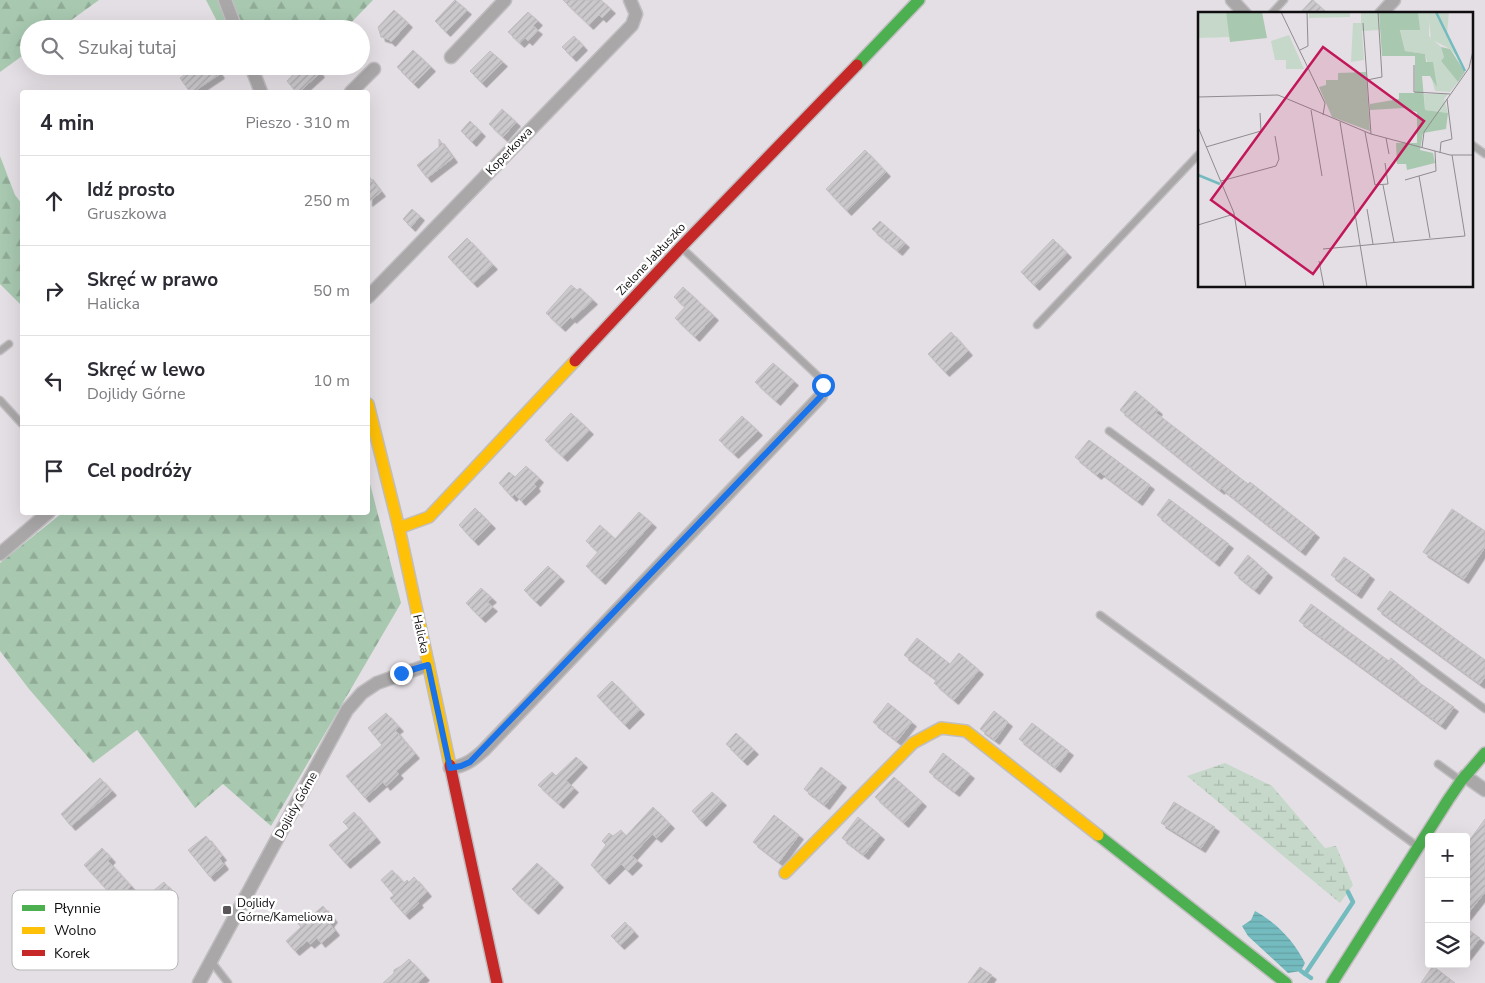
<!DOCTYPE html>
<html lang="pl">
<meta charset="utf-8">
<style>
body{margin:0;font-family:"Nunito Sans",sans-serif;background:#f7f7f7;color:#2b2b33}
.controls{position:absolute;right:15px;bottom:15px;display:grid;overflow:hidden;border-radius:5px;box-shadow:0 5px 20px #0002}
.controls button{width:45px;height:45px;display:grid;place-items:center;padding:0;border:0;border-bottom:1px solid #e1e1e2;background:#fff;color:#2b2b33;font:25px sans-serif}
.stop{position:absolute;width:15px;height:15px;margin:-11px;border:4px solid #1a73e8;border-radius:50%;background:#fff}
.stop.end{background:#1a73e8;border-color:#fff;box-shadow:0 1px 5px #0008}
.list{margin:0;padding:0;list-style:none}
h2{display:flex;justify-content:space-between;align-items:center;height:65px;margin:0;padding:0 20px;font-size:21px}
h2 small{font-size:16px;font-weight:400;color:#7c7c81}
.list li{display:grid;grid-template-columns:32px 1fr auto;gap:15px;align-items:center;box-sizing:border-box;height:90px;padding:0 20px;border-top:1px solid #e1e1e2}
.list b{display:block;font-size:19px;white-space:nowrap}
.list p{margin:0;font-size:16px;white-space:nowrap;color:#7c7c81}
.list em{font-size:16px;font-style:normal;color:#7c7c81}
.icon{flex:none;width:28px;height:28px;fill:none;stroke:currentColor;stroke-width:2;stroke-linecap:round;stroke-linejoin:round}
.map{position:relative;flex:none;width:1485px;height:983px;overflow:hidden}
.search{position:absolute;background:#fff;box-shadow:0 5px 20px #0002;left:20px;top:20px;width:350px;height:55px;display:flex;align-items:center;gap:12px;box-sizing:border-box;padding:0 18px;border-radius:28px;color:#7c7c81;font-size:19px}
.panel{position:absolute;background:#fff;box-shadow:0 5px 20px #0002;left:20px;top:90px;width:350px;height:425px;border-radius:5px}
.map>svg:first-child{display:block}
</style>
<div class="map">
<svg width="1485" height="983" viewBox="0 0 1485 983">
<defs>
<pattern id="forest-firs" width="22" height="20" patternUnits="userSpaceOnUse" patternTransform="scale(1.25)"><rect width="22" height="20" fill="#a8c8b0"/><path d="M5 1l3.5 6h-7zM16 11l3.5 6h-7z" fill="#8fab96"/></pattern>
<pattern id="wetland-marsh" width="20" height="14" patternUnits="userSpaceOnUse" patternTransform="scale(1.25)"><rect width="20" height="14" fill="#c6d8ca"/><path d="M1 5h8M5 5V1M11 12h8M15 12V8" fill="none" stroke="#a9b8ac"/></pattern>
<pattern id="water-rules" width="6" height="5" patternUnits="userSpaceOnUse" patternTransform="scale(1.25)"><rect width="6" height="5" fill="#74bbbf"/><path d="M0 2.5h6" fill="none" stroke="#63a0a3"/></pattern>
<pattern id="building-hatch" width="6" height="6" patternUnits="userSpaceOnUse" patternTransform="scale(1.25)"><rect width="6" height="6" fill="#ccc9cc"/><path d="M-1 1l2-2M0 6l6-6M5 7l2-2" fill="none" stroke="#aeabae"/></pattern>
<filter id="shadow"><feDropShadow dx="4.5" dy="4.5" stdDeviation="0" flood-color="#0004"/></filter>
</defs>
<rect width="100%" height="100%" fill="#e4dfe4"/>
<!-- forest -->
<g fill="url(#forest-firs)">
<path d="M0,0h99l-40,29h-30v22l-29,21z"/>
<path d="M206,0h167l-28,29h-124z"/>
<path d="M0,156l15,39 7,9v102l-22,-22z"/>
<path d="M368,476l33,127 -130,223 -48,-42 -28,24 -58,-78 -44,33 -64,-74 -29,-38v-88l62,-50 306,-1z"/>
</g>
<!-- wetland -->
<path fill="url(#wetland-marsh)" d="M1225,763l47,23 53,62 11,-2 17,39 -13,18 -153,-127z"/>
<!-- water -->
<path fill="url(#water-rules)" d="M1255,911c22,12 39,30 50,52l-4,8 -13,2 -40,-37 -6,-10 9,-6z"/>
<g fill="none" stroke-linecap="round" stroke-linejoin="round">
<!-- stream -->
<g stroke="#74bbbf" stroke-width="4.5">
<path d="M1301,971l10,7"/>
<path d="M1305,974l48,-72 -5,-10"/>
</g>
</g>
<!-- building -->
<g fill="url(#building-hatch)" stroke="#c2bfc2" filter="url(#shadow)">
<path d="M455,0l12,10 -21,22 -11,-11z"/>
<path d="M563,0h38l10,9 -9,9 -3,-3 -10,10z"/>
<path d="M1312,0h1l15,14h-29z"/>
<path d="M394,10l14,13 -17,19 -3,-3 -7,-2 -3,-10z"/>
<path d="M528,12l10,9 -5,5 5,4 -10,11 -3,-3 -5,5 -12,-11z"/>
<path d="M574,36l9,10 -11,11 -10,-10z"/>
<path d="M413,50l18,17 -17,17 -17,-17z"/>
<path d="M490,51l13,11 -21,21 -12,-12z"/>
<path d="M196,66h19l5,8 -27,18h-3l-10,-14z"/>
<path d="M301,66h14l5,7 -21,19h-3l-9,-11z"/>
<path d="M502,109l14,13 -13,15 -14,-13z"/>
<path d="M470,121l11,11 -9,10 -11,-11z"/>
<path d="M439,139l14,19 -26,20 -10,-13 22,-18z"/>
<path d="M865,150l21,22 -39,39 -21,-22z"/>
<path d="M368,175l13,17 -13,10z"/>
<path d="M412,209l8,7 -9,11 -8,-8z"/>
<path d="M880,221l25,22 -7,8 -26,-22z"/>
<path d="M467,238l26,27 -20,18 -25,-26z"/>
<path d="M1053,239l14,14 -32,33 -14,-14z"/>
<path d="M571,285l6,5 3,-2 13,12 -21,19 -1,-2 -10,10 -15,-14z"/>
<path d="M683,287l31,29 -19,21 -20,-19 10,-11 -11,-10z"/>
<path d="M951,332l17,19 -23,21 -17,-18z"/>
<path d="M773,363l21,18 -18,20 -21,-19z"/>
<path d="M1135,391l23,19 -2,3 26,20 66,51 2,-2 65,51 -14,18 -80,-63 -1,2 -23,-18 -77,-62z"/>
<path d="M571,413l18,17 -26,27 -18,-17z"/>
<path d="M742,416l16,15 -24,23 -15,-14z"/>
<path d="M1089,440l61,45 -12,16 -38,-29 -3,3 -22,-18z"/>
<path d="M526,466l13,12 -5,6 2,3 -15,14 -6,-7 -3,3 -13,-14 10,-11 6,5z"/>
<path d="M1169,499l60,45 -14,18 -58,-47z"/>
<path d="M475,508l16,16 -17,17 -15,-16z"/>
<path d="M1452,509l33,22v16l-21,32 -41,-27z"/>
<path d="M639,512l13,11 -51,57 -15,-14 12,-14 -12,-11 14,-16 15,14z"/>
<path d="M1248,555l20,18 -13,17 -21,-17z"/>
<path d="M1344,557l26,18 -13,19 -26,-19z"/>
<path d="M548,566l12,11 -24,25 -12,-12z"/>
<path d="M481,588l11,10 -5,4 6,5 -12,11 -15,-15z"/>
<path d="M1390,591l95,69v17l-5,7 -103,-75z"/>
<path d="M1311,604l78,57 2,-3 24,20 -1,1 40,28 -13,18 -142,-104z"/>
<path d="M917,638l33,26 9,-11 20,17 -25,30 -20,-17 3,-3 -33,-25z"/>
<path d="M612,681l28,29 -15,15 -28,-29z"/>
<path d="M888,703l24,19 -15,19 -24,-19z"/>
<path d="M994,711l14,11 -13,18 -15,-11z"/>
<path d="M386,713l13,14 -4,3 20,24 -19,17 3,3 -13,12 -3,-4 -18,16 -19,-22 36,-31 -14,-17z"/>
<path d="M1032,723l37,28 -13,17 -37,-29z"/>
<path d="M736,733l18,17 -11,11 -17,-17z"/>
<path d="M943,753l27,21 -15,18 -26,-20z"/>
<path d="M576,757l7,6 -17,18 8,7 -15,16 -21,-19 14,-13 4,4z"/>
<path d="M821,767l21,16 -17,22 -21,-16z"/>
<path d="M894,777l28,25 -18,21 -29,-26z"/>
<path d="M100,778l12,13 -41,35 -10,-12z"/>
<path d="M712,792l10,9 -20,21 -10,-11z"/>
<path d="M1174,802l41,25 -14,21 -40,-25z"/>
<path d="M653,807l17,17 -13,14 -5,-4 -20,22 6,5 -10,10 -7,-7 -16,16 -14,-15 15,-20 -4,-4 7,-8 4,3 8,-6 5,6z"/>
<path d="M354,812l22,26 -30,26 -17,-19 20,-17 -6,-6z"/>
<path d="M774,815l25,20 -20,27 -26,-20z"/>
<path d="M858,817l22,18 -16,20 -22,-17z"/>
<path d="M1485,819v73l-19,24v-71z"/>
<path d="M206,836l16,20 -3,2 5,7 -14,12 -22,-27z"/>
<path d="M102,848l9,10 -3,3 23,25 -22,19 -9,-10 7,-5 -23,-25z"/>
<path d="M537,863l22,20 -25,27 -22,-21z"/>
<path d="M392,870l12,13 3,-3 2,2 5,-5 13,15 -10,9 2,2 -14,12 -15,-17 4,-3 -13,-15z"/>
<path d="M164,882l10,12 -21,17 -10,-12z"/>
<path d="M323,906l10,12 -4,5 6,8 -14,12 -4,-5 -7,6 -3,-3 -12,10 -9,-10 15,-14 -5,-6 10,-8 3,5z"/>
<path d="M625,922l9,10 -14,13 -9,-9z"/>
<path d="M1466,928l14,10 -14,18z"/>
<path d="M409,959l16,17 -8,7h-34l11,-10v-3l7,-4z"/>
<path d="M1433,966l22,17h-34z"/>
<path d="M980,967l12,8 -6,8h-18z"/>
</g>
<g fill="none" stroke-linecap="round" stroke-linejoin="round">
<!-- lane casing -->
<g stroke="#c1bec1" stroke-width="9">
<g id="lane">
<path d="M1271,14l13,-14"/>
<path d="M1471,144l14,10"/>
<path d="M682,248l137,129 4,8 -2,11"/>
<path d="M1037,325l162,-171"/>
<path d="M0,351l9,-7"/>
<path d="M0,400l22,24"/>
<path d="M1109,431l376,278"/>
<path d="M1100,615l317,231"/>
<path d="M1438,764l22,16"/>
<path d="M211,961l17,22"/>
</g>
</g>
<!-- street casing -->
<g stroke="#c1bec1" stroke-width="15">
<g id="street">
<path d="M225,0l11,29"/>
<path d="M1232,0l13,14"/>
<path d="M1381,14l13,-14"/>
<path d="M451,57l54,-57"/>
<path d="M251,66l10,26"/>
<path d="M351,92l23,-23"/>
<path d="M368,297l264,-272 4,-11 -6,-14"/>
<path d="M0,554l49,-42"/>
<path d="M450,768c15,-2 23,-8 34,-18l337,-354"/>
<path d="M1465,776l20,14"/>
<path d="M199,983l148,-273 15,-17 15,-10 51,-18"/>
</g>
</g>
<!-- fast casing -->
<g stroke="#c1bec1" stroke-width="14">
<g id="fast">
<path d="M857,65l62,-65"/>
<path d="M1098,835l188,148"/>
<path d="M1332,983l116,-183 13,-19 24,-28"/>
</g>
</g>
<!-- slow casing -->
<g stroke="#c1bec1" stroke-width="14">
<g id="slow">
<path d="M368,404l31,124 51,237"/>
<path d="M399,528l30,-11 146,-156"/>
<path d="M785,873l128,-130 28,-15 25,3 132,104"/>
</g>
</g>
<!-- jam casing -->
<g stroke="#c1bec1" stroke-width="14">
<g id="jam">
<path d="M575,361l106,-114 176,-182"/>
<path d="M450,765l47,218"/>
</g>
</g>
<!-- lane -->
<use href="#lane" stroke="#a9a7a8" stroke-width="6"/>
<!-- street -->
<use href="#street" stroke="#a9a7a8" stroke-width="12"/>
<!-- fast -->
<use href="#fast" stroke="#4caf50" stroke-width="11"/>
<!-- slow -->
<use href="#slow" stroke="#ffc107" stroke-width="11"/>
<!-- jam -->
<use href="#jam" stroke="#c62828" stroke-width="11"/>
</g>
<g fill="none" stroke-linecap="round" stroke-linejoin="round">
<!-- route -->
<path stroke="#1a73e8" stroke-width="6" d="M401,673l27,-8 22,103 11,-2 9,-4 351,-366 2,-11"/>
</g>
<!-- markers -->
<rect fill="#5a565a" stroke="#fff" stroke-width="2" x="222" y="905" width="10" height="10" rx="2.5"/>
<g text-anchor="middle" stroke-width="5" stroke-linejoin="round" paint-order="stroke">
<!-- street labels -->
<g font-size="12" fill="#0f0d0f" stroke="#fff">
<text transform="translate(509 151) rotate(-46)" y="4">Koperkowa</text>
<text transform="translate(651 259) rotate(-47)" y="4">Zielone Jabłuszko</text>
<text transform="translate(421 634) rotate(78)" y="4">Halicka</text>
<text transform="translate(296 805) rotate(-61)" y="4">Dojlidy Górne</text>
</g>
<!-- poi labels -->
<g font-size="12" fill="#0f0d0f" stroke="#fff" text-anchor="start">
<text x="237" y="907">Dojlidy<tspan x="237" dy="14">Górne/Kameliowa</tspan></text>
</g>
</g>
<!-- overview -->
<g transform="translate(1198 12)">
<rect width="275" height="275" fill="#e4dfe4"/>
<path d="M0,0h28l4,25 -32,1zM111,0h41v5l-41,1zM163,0h18l1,18 -18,1 2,29 -13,2 2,-39h8zM220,0h5l6,9v15l12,11 3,10 -3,4 17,21 -8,10 -15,-1 -10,-37 -20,-3 -5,-22 19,1zM91,23l15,34h-18v-9h-11l-4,-19zM226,82h24l-4,5 4,14 -23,-3z" fill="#c6d8ca"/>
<path d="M28,0h36l5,26 -37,4zM181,0h39l2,18h-20l5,21 20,3 1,8h7l4,25 -7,-11h-8l3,34 23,3 -2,16 -23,4 -3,17 13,3 2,10 -28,7 -1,-6h-9l-1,-21h21v-31l-14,-4 -33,2v-6l29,-5v-6h16v-37h-33zM243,35l9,2 15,23 -7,10 -17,-21 3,-4zM168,60l4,59 -38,-14 -13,-30 7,-2v-5h12v-7z" fill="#a8c8b0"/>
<path d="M225,0h26l-2,22 10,23 -7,-8 -19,-10 -2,-18z" fill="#c6d8ca"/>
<path fill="none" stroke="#74bbbf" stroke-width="2.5" d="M238,0l29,59M0,163l22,9"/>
<path fill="none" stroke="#8f8b8f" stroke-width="1" d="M83,0l44,91 -2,12M165,11l8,111M102,38l8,-4 -1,-34M216,53v27l36,2M169,68l15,-3 -4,-65M0,85l80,-2 93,39 79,21h23M113,98l11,66M142,110l27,165M0,115l36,86 12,74M167,120l10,53 13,-1 -3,-21M188,126l3,16M8,135l55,-16 -1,-18M224,136l2,-16 45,-64 4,-17M242,141l1,-11 11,-3 -5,-40M221,164l11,62M207,168l31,-9 -1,-20M23,169l55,-15 3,-7 -4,-23M185,173l11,57M169,197l6,35M0,213l36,-11M125,237l142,-13 -13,-81M121,249l5,26"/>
<path fill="#c2185b" fill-opacity="0.15" stroke="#c2185b" stroke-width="2.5" d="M125,35l101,74 -111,153 -102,-74z"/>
<rect width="275" height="275" fill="none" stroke="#0f0d0f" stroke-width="2.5"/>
</g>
<!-- legend -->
<rect x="12" y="890" width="166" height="80" rx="8" fill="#fff" stroke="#b7b6b7" stroke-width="1"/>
<rect x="22" y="905" width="23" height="6" fill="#4caf50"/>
<rect x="22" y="927" width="23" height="7" fill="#ffc107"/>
<rect x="22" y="950" width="23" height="6" fill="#c62828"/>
<g font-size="14" fill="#0f0d0f">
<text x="54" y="913">Płynnie</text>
<text x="54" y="935">Wolno</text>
<text x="54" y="958">Korek</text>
</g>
</svg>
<div class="controls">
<button>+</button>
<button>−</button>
<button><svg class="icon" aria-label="layers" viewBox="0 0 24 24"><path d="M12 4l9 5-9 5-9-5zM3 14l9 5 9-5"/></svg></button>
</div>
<div class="stop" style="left:823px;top:385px"></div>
<div class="stop end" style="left:401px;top:673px"></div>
<div class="search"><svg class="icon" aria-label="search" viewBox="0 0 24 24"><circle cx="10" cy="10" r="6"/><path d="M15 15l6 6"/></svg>Szukaj tutaj</div>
<section class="panel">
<h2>4 min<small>Pieszo · 310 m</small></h2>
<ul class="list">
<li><svg class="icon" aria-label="ahead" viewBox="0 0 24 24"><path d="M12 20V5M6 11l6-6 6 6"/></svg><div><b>Idź prosto</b><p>Gruszkowa</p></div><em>250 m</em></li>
<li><svg class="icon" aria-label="right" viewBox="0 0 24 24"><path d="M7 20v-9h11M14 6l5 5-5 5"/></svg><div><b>Skręć w prawo</b><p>Halicka</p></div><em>50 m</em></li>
<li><svg class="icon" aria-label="left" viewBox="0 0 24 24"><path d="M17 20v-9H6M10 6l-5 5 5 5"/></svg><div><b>Skręć w lewo</b><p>Dojlidy Górne</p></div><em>10 m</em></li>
<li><svg class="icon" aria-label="arrive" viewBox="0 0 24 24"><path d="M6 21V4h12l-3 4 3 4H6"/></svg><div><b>Cel podróży</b></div></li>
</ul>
</section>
</div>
